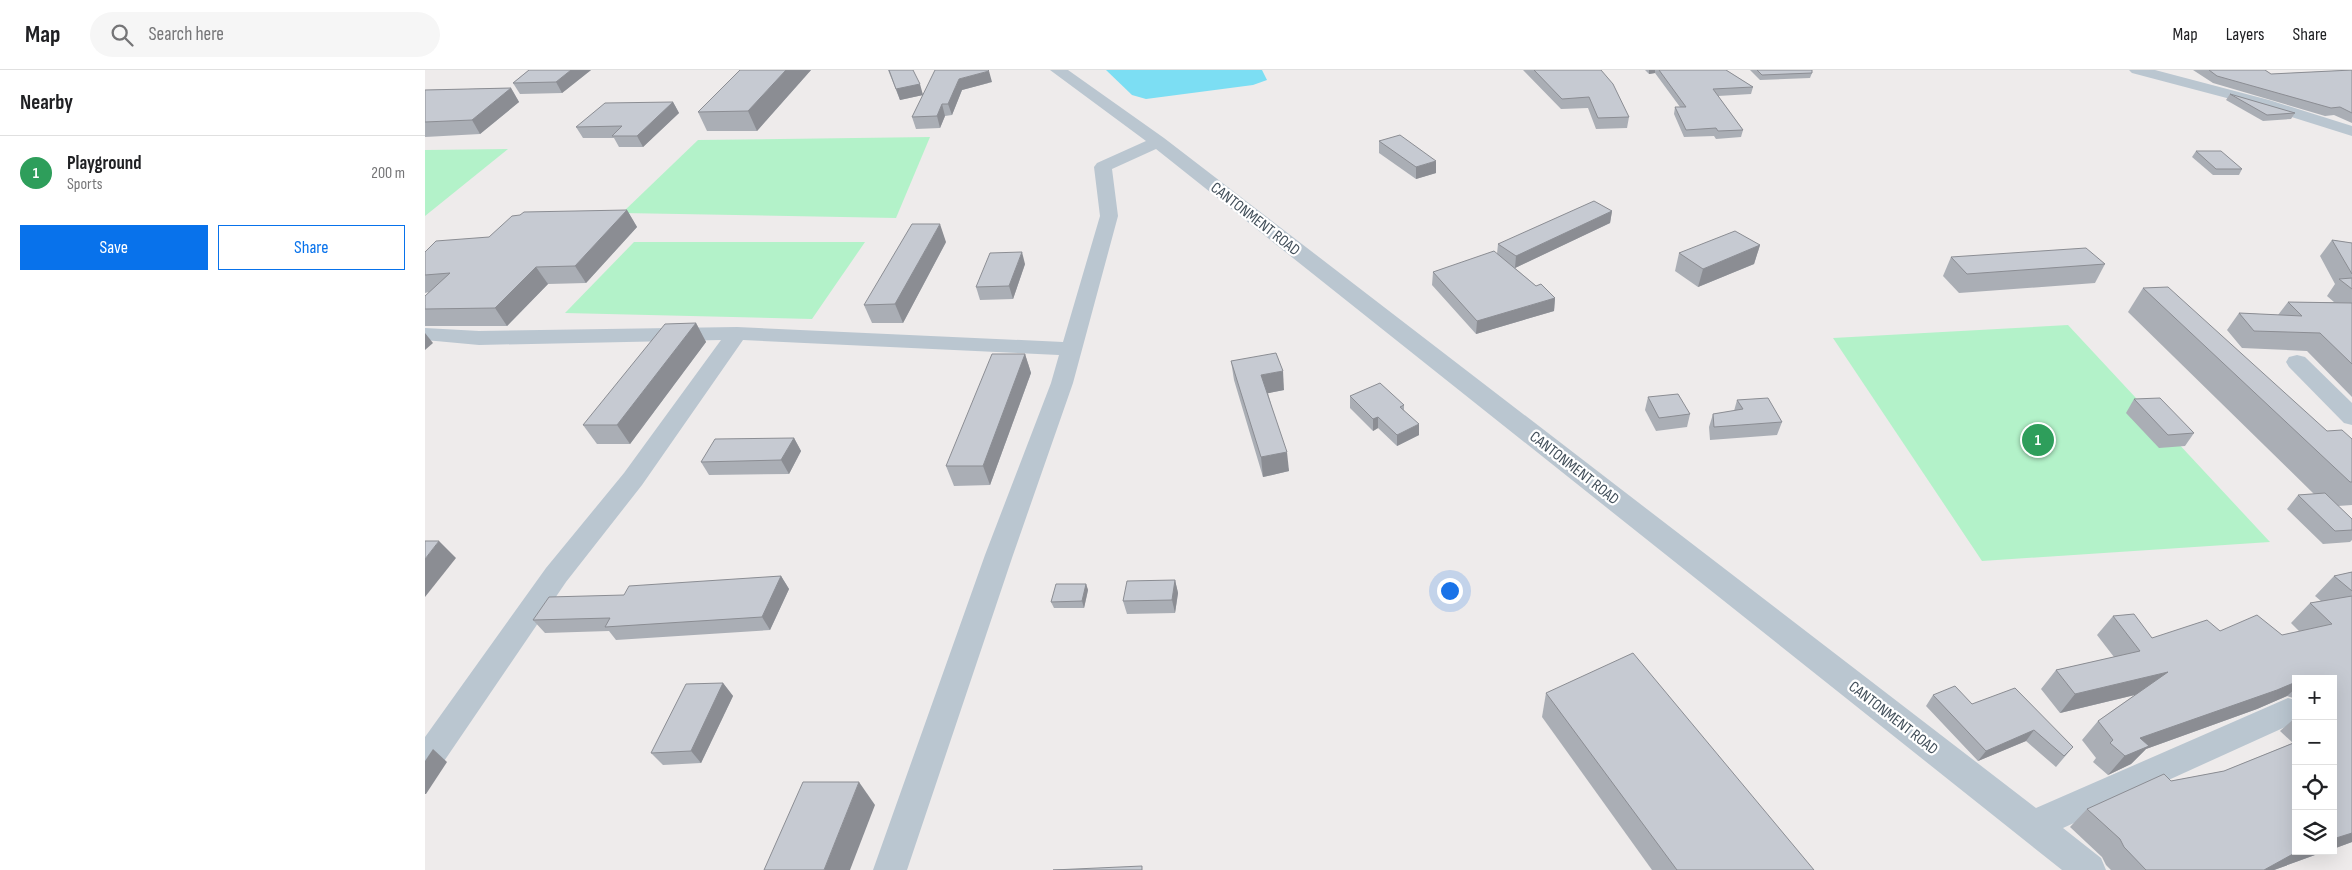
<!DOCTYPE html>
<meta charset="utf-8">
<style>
body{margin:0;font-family:"Sofia Sans Condensed",sans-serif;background:#f6f6f6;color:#202124}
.controls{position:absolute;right:15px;bottom:15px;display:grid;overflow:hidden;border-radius:0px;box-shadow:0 5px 20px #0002}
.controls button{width:45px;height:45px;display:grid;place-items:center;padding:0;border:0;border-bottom:1px solid #e0e0e0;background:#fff;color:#202124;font:25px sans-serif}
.you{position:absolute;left:1024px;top:520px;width:18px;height:18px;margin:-12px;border:4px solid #fff;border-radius:50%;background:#1a73e8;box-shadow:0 0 0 8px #1a73e833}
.badge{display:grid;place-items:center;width:32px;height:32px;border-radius:50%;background:#0872eb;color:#fff;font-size:16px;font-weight:700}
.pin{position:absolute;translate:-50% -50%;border:2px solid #fff;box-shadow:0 1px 5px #0006}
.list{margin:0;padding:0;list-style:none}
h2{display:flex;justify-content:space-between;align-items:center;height:65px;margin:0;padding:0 20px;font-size:21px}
h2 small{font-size:16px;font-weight:400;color:#757577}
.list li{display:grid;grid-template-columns:32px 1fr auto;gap:15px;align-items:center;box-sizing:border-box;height:75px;padding:0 20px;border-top:1px solid #e0e0e0}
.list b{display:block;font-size:19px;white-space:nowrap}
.list p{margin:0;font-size:16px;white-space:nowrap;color:#757577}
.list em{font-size:16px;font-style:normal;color:#757577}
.actions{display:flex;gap:10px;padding:15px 20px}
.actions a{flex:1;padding:11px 0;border:1px solid #0872eb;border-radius:0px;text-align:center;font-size:18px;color:#0872eb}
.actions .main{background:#0872eb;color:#fff}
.icon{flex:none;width:28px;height:28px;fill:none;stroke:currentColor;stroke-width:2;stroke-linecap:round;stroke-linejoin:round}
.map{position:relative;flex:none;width:1927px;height:800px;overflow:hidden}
header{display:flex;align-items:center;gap:30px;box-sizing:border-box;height:70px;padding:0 25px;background:#fff;border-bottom:1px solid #e0e0e0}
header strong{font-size:24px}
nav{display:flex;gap:28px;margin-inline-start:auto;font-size:18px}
.search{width:350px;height:45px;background:#f6f6f6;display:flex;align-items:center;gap:12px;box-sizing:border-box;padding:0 18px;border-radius:28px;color:#757577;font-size:19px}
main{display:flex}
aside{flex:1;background:#fff}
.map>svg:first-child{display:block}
</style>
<header>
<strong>Map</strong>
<div class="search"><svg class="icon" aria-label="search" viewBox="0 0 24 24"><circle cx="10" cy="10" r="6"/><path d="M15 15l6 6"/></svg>Search here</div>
<nav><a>Map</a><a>Layers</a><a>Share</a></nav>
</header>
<main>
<aside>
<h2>Nearby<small></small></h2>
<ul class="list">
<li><span class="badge" style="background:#2e9e5b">1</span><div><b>Playground</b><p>Sports</p></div><em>200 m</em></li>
</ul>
<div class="actions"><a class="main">Save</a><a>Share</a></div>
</aside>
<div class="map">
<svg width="1927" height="800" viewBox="0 0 1927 800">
<rect width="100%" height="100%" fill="#eeebeb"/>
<!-- green -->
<g fill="#b3f2c9">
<path d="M505,67l-34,81 -274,-5 76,-73z"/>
<path d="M83,79l-83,67v-66z"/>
<path d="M209,172h231l-53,77 -247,-6z"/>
<path d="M1643,255l202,217 -288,19 -149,-223z"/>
</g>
<!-- water -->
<path fill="#7cdef3" d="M681,0h156l5,10 -14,5 -107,14 -14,-4z"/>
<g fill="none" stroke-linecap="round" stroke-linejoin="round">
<!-- minor -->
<g fill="#bac6d0" fill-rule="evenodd">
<path d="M625,0h18l96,68 872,670 252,-110 8,2v22l-233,106 38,30 5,12h-44l-906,-721 -44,20 6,47 -45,167 -60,172 -106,315h-34l112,-315 66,-172 8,-28 -316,-15 -101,145 -76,97 -130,191 -11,4v-40l121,-169 78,-95 97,-133 -242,5 -54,-5v-12l54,3 258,-4 326,15 37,-126 -6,-49 3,-4 49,-22z"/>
<path d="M1704,0h26l114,30 83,26v10l-95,-30 -125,-33z"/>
<path d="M1872,285l8,2 47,46v22l-8,-2 -55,-56 -3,-5 3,-5z"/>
</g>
</g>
<!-- wall -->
<g fill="#aaaeb5">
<path d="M104,0h62l-29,23 -42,1 -7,-11z"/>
<path d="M315,0h71l-54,61h-50l-9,-19z"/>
<path d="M463,0h25l10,25 69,-13 -30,8 -10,25 -7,1 -5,12 -24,1 -4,-12 11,-22 -23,5z"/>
<path d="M1098,0h78l28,47 -2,11 -31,1 -8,-21 -27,1z"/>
<path d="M1220,0h81l27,17 -2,7 -33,2 25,34 -2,7 -25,2 -2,-3 -30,1 -10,-23 1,-7h5l-25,-34 -6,1z"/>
<path d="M1325,0h62v3l-2,5 -50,2z"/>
<path d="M1768,0h72l6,4 81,-4v53l-18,-8 -9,1 -112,-33z"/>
<path d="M86,18l8,14 -39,32 -55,3v-47z"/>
<path d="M1805,24l65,19 -4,6 -28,2 -37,-21z"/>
<path d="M248,32l6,11 -36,34h-24l-5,-9h-31l-7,-11z"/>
<path d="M954,71l57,32 -20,6 -37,-26z"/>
<path d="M1771,81l46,18 -3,6h-26l-21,-18z"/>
<path d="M202,140l10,17 -51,56 -38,1 -41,42h-82v-30l4,-4 -4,1v-41l64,-15z"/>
<path d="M1187,141l-2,12 -95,45 21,18 19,12 -1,13 -78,23 -44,-49 1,-13 64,-18 1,-10z"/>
<path d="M1907,170l20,3v154l-45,-46 -65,-3 -15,-18 12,-17 39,2 10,-13h46l-7,-6 8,-12 -15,-28z"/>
<path d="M521,172l-43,81h-31l-8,-18z"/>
<path d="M1335,175l-6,19 -56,23 -23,-16 4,-18z"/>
<path d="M1526,187l154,7 -10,19 -136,10 -16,-17z"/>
<path d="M600,194l-12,35 -33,1 -4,-13z"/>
<path d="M1718,218l184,143 25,8v66l-14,1 14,13v21l-2,2 -27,2 -36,-35 11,-14 16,-1 -186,-182z"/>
<path d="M271,253l10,19 -76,102h-33l-14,-19z"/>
<path d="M600,284l6,19 -41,112 -36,1 -8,-20z"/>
<path d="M806,291l53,29 -16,3 21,78 -26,6 -29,-97z"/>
<path d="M925,326l54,9v5l15,25 -22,11 -19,-18 -5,3 -23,-23z"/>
<path d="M1223,327l42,17 -3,13 -31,4 -11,-21z"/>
<path d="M1709,329l60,34 -9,13 -26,2 -33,-35z"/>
<path d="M1312,330l45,22 -5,13 -67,5 -1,-13 4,-13 21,-3z"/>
<path d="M369,368l7,13 -12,23 -80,1 -8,-13z"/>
<path d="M1927,502v270l-19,7v-170h-37v20l-9,-3 -30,13 -111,40 -15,15 -23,11 -15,-13 3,-4 -14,-18 16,-19 37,-26 -75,18 -19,-24 15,-19 58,-13 -17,-22 16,-19 39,22 68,-7 62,4 18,-3 -9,-9 19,-20 11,-2 -6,-5 19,-20z"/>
<path d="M356,506l8,13 -19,41 -154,10 -7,-9 -64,2 -12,-13 91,-25z"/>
<path d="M750,510l3,13 -3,20 -48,1 -4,-13z"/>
<path d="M661,514l2,6 -4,18h-30l-3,-6z"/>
<path d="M298,613l10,13 -32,67 -38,2 -12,-12z"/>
<path d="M1121,623l268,177h-162l-110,-153z"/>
<path d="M1508,625l39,9 101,43 -17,20 -30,-26 -48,20 -52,-55z"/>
<path d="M1871,647v134h30l-52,19h-163l-5,-5 -4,-8 -32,-30 17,-18 84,-28 53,-10 69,-28 -13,-12z"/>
</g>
<!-- shaded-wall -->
<g fill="#8b8d93">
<path d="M146,0h20l-29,23 -6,-11z"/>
<path d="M361,0h25l-54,61 -9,-20z"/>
<path d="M1224,0h6v3l-6,1z"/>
<path d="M564,1l3,11 -30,8 -10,25 -4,-11 11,-25z"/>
<path d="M495,14l3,11 -23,5 -4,-11z"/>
<path d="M86,18l8,14 -39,32 -8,-14z"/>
<path d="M248,32l6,11 -36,34 -6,-11z"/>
<path d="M517,34l3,12 -5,12 -3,-12z"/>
<path d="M1011,91v12l-20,6v-12z"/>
<path d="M202,140l10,17 -51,56 -11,-17z"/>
<path d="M1187,141l-2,12 -95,45 1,-12z"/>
<path d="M515,154l6,18 -43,81 -8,-19z"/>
<path d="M1335,175l-6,19 -56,23 5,-18z"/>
<path d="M597,182l3,12 -12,35 -4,-13z"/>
<path d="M111,197l12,17 -41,42 -12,-18z"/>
<path d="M1130,228l-1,13 -78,23 1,-13z"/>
<path d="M271,253l10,19 -76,102 -13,-19z"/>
<path d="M0,263l8,10 -8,7z"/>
<path d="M600,284l6,19 -41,112 -7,-19z"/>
<path d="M858,301l1,19 -20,4 -3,-19z"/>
<path d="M953,347v11l-5,3v-12z"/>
<path d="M994,354v11l-22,11v-11z"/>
<path d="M369,368l7,13 -12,23 -8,-14z"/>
<path d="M862,382l2,19 -26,6 -2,-20z"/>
<path d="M14,471l17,17 -31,39v-38z"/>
<path d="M356,506l8,13 -19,41 -8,-13z"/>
<path d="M750,510l3,13 -3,20 -3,-13z"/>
<path d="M661,514l2,6 -4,18 -2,-7z"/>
<path d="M1743,602l-17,19 -91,22 15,-19z"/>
<path d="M1871,612v6l-9,8 -30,13 -111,40 -15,15 -23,11 32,-37z"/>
<path d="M298,613l10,13 -32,67 -10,-12z"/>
<path d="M1609,660l-8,11 -48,20 8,-10z"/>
<path d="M8,679l14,13 -21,32h-1v-33z"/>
<path d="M434,712l16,23 -25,65h-26z"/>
<path d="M1927,763v9l-19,7v-10z"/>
<path d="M1875,781h26l-52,19h-10l29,-16z"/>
</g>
<!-- building -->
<g fill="#c6cad2" stroke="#8b8d93">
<path d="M104,0h42l-15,12 -43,1z"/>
<path d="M315,0h46l-38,41 -50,1z"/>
<path d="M464,0h24l7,14 -24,5z"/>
<path d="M510,0h53l1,1 -30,8 -11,25h-6l-5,12 -25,1z"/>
<path d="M1109,0h67l12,14 16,33 -31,1 -9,-21 -27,2z"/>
<path d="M1234,0h67l27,17 -40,2 30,41 -25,1 -2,-3 -30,2 -11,-23h11z"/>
<path d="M1332,0h55v3l-50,2z"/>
<path d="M1784,0h56l6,4 81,-4v43l-12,-6 -9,1 -114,-32z"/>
<path d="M86,18l-39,32 -47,2v-32z"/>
<path d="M1805,24l65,19 -28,2z"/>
<path d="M248,32l-36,34h-25l10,-10 -46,1 29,-24z"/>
<path d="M975,65l36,26 -20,6 -37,-26z"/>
<path d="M1771,81h25l21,18h-26z"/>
<path d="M1169,131l18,10 -96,45 -18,-12z"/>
<path d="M202,140l-52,56 -39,1 -41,41 -70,1v-13l25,-23 -25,2v-23l11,-11 53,-4 23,-21 8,-1 4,-3z"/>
<path d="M487,154h28l-45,80 -31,1z"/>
<path d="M1310,161l25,14 -57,24 -24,-16z"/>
<path d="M1907,170l20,3v31z"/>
<path d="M1661,178l19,16 -138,10 -16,-17z"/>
<path d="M1069,181l42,35 5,-2 14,14 -78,23 -44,-49z"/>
<path d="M597,182l-13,34 -33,1 14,-34z"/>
<path d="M1927,208v11l-13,-10z"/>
<path d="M1743,217l159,144 15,-1 10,9v43h-2l-207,-194z"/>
<path d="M1863,232l64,1v61l-32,-31 -66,-2 -15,-18 63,3z"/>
<path d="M271,253l-79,102h-34l82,-101z"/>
<path d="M851,283l7,18 -22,4 26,77 -26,5 -30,-96z"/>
<path d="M567,284h33l-42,112h-37z"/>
<path d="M955,313l24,22 -4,2 19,17 -22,11 -19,-18 -5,2 -23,-23z"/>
<path d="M1253,324l12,20 -31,4 -11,-21z"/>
<path d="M1343,328l14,24 -68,5 -1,-13 30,-5 -6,-9z"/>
<path d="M1735,328l34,35 -26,2 -34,-36z"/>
<path d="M369,368l-13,22 -80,2 14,-23z"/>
<path d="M1900,423l27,26v11l-17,1 -37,-36z"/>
<path d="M0,471h14l-14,18z"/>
<path d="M1927,502v19l-18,-15z"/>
<path d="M356,506l-19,41 -157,10 5,-9 -77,2 16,-23 75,-2 5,-9z"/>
<path d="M750,510l-3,20 -49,1 4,-20z"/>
<path d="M631,514h30l-4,17 -31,1z"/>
<path d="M1927,526v237l-19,6v-160h-21l-5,-2 -3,2h-8v3l-19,8 -137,48 9,8 -24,10 -15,-13 3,-3 -15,-19 70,-49 -93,22 -19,-24 84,-19 -27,-35 21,-2 18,24 55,-18 13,11 37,-16 25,20 50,-11 -22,-21z"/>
<path d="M1208,583l181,217h-137l-131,-177z"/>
<path d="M298,613l-32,68 -40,2 35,-69z"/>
<path d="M1530,616l17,18 43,-16 58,59 -9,9 -30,-26 -48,21 -53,-56z"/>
<path d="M1871,672v109h4l-7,3 -29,16h-118l-22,-23 -4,-8 -33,-30 77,-35 7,7 53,-10z"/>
<path d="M378,712h56l-35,88h-60z"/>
<path d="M717,796v4h-89z"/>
</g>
<g text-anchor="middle" stroke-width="4.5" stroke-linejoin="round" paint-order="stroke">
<!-- street labels -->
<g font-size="16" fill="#424f5a" stroke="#fff">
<text transform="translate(831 148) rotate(38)" y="6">CANTONMENT ROAD</text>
<text transform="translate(1150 397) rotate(38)" y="6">CANTONMENT ROAD</text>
<text transform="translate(1469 647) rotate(38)" y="6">CANTONMENT ROAD</text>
</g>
</g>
</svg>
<div class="controls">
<button>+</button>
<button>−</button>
<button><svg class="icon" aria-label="locate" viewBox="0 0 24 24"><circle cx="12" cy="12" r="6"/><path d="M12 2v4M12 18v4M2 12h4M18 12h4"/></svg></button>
<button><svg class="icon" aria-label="layers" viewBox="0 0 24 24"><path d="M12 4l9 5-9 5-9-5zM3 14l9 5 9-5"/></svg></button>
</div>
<div class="you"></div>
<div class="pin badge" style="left:1613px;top:370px;background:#2e9e5b">1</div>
</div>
</main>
